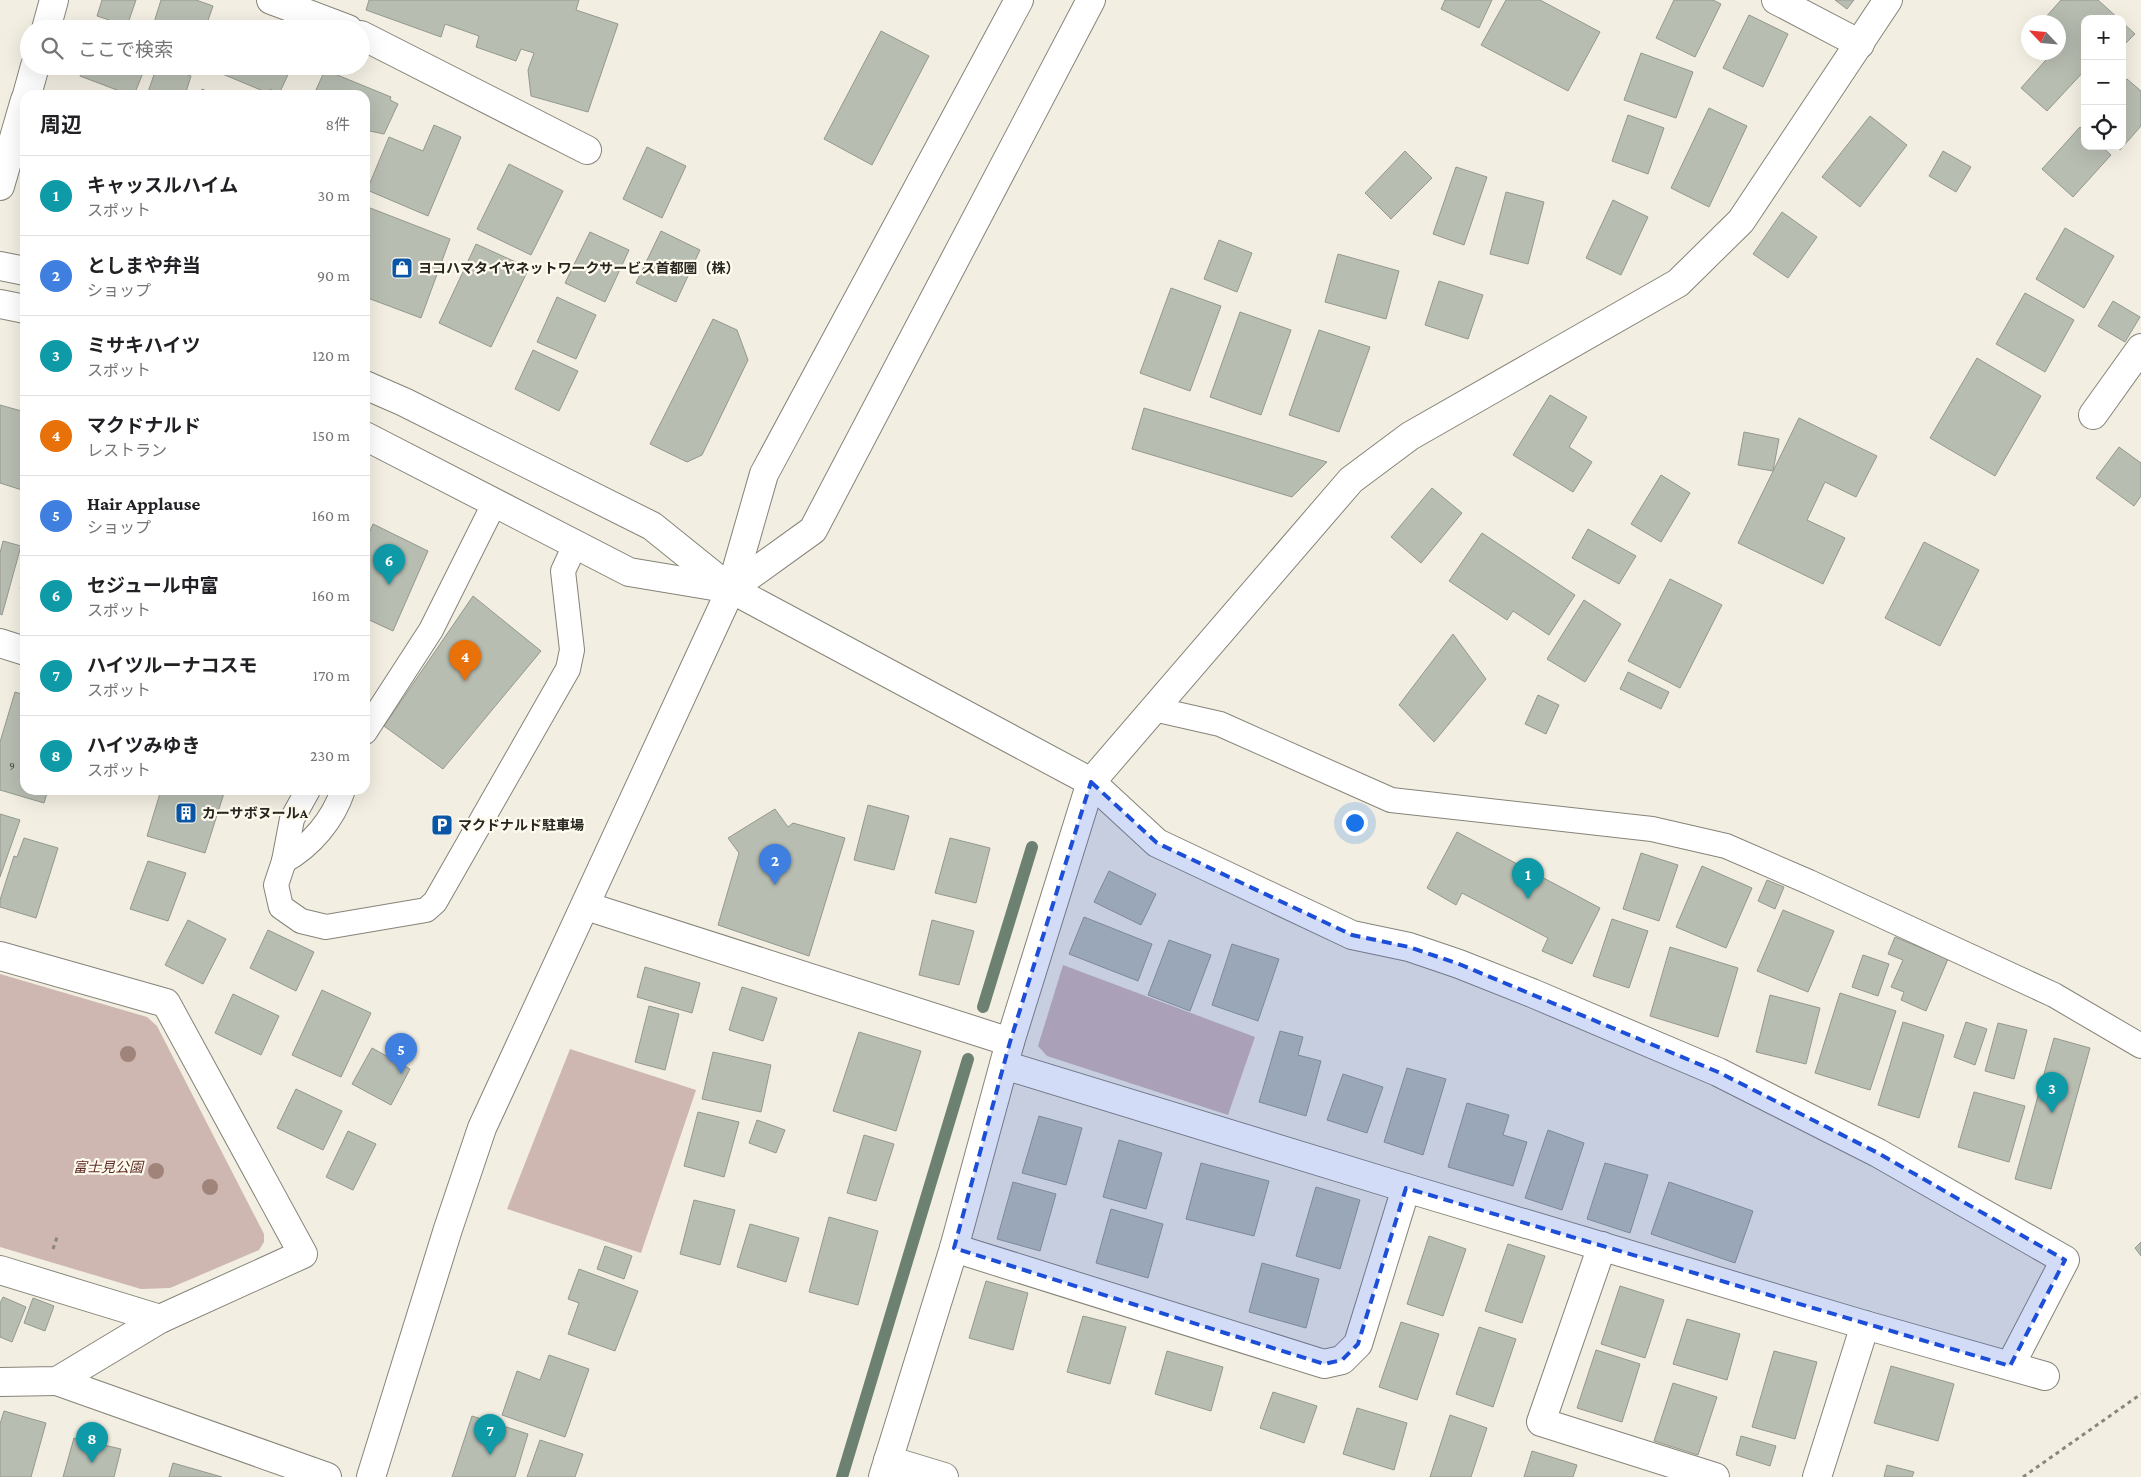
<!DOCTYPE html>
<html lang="ja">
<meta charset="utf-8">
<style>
body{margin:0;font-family:"Crimson Pro","Noto Sans JP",serif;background:#f6f6f6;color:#202124}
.controls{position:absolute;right:15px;top:15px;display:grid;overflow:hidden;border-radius:10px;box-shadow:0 5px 20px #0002}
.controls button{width:45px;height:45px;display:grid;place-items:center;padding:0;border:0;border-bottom:1px solid #e0e0e0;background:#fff;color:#202124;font:25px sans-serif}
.compass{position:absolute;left:2021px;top:15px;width:45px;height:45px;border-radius:50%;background:#fff;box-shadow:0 5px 20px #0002;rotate:296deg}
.you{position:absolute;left:1354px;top:822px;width:18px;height:18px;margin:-12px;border:4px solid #fff;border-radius:50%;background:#1a73e8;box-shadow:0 0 0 8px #1a73e833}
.badge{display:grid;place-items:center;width:32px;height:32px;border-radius:50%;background:#2563eb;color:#fff;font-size:16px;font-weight:700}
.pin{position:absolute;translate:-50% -41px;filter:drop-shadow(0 1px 2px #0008)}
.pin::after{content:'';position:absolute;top:26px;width:18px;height:15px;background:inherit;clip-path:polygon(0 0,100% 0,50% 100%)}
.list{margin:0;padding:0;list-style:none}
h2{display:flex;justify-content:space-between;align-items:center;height:65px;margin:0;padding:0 20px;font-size:21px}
h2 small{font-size:16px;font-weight:400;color:#757577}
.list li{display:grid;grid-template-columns:32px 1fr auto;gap:15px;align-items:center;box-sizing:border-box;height:80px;padding:0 20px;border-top:1px solid #e0e0e0}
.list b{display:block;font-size:19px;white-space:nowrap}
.list p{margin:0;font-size:16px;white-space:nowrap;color:#757577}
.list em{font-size:16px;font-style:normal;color:#757577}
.icon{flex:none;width:28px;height:28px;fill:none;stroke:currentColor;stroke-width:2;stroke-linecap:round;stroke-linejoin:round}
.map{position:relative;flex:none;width:2141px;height:1477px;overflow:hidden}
.search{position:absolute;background:#fff;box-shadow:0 5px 20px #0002;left:20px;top:20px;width:350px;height:55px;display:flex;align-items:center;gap:12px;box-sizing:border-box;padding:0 18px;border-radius:28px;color:#757577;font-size:19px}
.panel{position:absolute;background:#fff;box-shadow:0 5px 20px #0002;left:20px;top:90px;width:350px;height:705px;border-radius:15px}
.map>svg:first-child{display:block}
</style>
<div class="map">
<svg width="2141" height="1477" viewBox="0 0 2141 1477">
<rect width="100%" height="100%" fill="#f2eee2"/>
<!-- green -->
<g fill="#ceb6b1">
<path d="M1063,965l192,72 -27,78 -181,-59 -9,-10z"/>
<path d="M0,974l147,43 10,9 107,208v8l-5,8 -89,38 -29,1 -141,-42z"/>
<path d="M570,1049l126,41 -55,163 -134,-44z"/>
</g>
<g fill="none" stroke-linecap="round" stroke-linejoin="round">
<!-- stream -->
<g stroke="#6c8172" stroke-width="12">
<path d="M983,1007l49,-160"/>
<path d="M842,1477l126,-418"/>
</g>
</g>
<!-- building -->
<g fill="#b8bdb2" stroke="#94988e">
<path d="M102,0h34l-9,26 -30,-10z"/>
<path d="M161,0h35l17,6 -8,23h-53z"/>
<path d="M369,0h210l-3,10 42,14 -30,88 -57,-16 -3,-26 6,-17 -13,-4 -5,12 -40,-14 3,-11 -34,-12 -4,13 -75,-27z"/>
<path d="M1445,0h47l-13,28 -38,-19z"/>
<path d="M1506,0h34l60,32 -32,59 -87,-46z"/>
<path d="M1674,0h39l8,4 -26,53 -39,-19z"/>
<path d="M1835,0h19l-7,9z"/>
<path d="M2061,0h37l21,19h-34v51l-38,41 -26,-23 32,-36h5v-6l8,-9 -8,-7v-8h-8l-5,-4z"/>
<path d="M1749,15l39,19 -25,53 -40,-19z"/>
<path d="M2122,22l13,12 -13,13z"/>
<path d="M92,24l12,5h-14z"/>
<path d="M881,31l48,25 -57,109 -48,-26z"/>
<path d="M1641,53l52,19 -17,46 -52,-18z"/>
<path d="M84,66h56l5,2 -11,27h-4l-50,-19z"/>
<path d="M157,66h6l28,10 -6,19h-38z"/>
<path d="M208,66h84l-13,28 -9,-5 -2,4 -60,-25z"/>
<path d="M325,70l66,27 -1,3 8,4 -14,30 -19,-4v-35h-47l-3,-3z"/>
<path d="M2127,79l14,12v35l-21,24 -3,-4h5v-61z"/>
<path d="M202,89l13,6h-16z"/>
<path d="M1709,108l38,18 -38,81 -38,-19z"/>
<path d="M1628,115l36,13 -16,46 -36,-13z"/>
<path d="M1870,116l37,29 -47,62 -38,-30z"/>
<path d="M434,125l27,12 -33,79 -61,-26 22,-53 34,14z"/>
<path d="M2080,127l5,4v15h16l10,9 -38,42 -31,-28z"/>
<path d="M647,147l39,19 -24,52 -39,-19z"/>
<path d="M1405,151l27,27 -41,41 -26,-26z"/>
<path d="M1943,151l28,16 -15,25 -27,-16z"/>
<path d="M509,164l54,27 -32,64 -54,-26z"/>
<path d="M1456,167l31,10 -23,68 -31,-11z"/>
<path d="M1506,192l38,10 -16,62 -38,-10z"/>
<path d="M1613,200l35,17 -27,58 -35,-17z"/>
<path d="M365,206l85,33 -29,79 -56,-21z"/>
<path d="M1782,212l35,25 -29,41 -35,-24z"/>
<path d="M2065,228l49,28 -30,52 -48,-29z"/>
<path d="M661,231l39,19 -24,52 -40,-19z"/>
<path d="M590,232l39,18 -24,52 -40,-19z"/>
<path d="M1219,240l33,13 -15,39 -33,-13z"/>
<path d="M476,244l53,24 -38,79 -52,-24z"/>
<path d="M1338,254l61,17 -13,48 -61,-17z"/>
<path d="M1439,281l44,14 -15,44 -43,-14z"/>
<path d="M1171,288l50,18 -31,85 -50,-18z"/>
<path d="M2025,293l49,27 -29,52 -49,-28z"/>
<path d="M557,297l39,18 -20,44 -39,-17z"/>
<path d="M2113,301l27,16 -15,25 -27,-16z"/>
<path d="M1240,312l51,18 -30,85 -51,-18z"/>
<path d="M713,319l24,11 11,30 -46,95 -15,7 -37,-18z"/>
<path d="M1319,330l51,17 -31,85 -50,-17z"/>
<path d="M533,350l45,21 -19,40 -44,-22z"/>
<path d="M1977,358l64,38 -46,80 -65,-38z"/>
<path d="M1550,395l37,22 -18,30 23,15 -19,30 -60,-37z"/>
<path d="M0,405l25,7v79l-25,-8z"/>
<path d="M1144,408l183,54 -35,35 -160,-48z"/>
<path d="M1799,418l78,38 -21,41 -31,-15 -18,38 38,18 -22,46 -85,-41z"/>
<path d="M1744,432l35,7 -6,32 -35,-6z"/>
<path d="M2119,447l22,16v33l-7,10 -38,-28z"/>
<path d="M1661,475l29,18 -29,49 -30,-18z"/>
<path d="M1432,488l30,25 -41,50 -30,-26z"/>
<path d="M373,524l55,27 -35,80 -28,-13v-75z"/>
<path d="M1588,529l48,27 -17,28 -47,-26z"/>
<path d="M1482,533l93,62 -26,40 -36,-24 -6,9 -58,-39z"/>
<path d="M3,541l18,5 -19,69 -2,-1v-61z"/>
<path d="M1924,542l55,28 -39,76 -55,-28z"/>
<path d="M25,569v21l-5,-1z"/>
<path d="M1670,579l52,26 -42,83 -52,-27z"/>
<path d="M473,596l68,55 -98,118 -59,-43z"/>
<path d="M1584,600l37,24 -36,58 -38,-23z"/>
<path d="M1453,634l33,45 -52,63 -35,-37z"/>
<path d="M1628,672l41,20 -8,17 -41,-20z"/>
<path d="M15,692l10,3v95h23l-4,13 -44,-13v-48z"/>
<path d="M1538,695l21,10 -13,29 -21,-10z"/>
<path d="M161,790h64l-20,63 -58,-17z"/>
<path d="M868,805l41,11 -15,54 -40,-10z"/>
<path d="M775,809l13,18 5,-4 52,15 -36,118 -91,-31 21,-72 -11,-15z"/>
<path d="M0,814l20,6 -20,57z"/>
<path d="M1457,832l143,76 -28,56 -30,-13 6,-13 -86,-45 -6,12 -29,-17z"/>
<path d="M24,838l34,10 -22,70 -36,-11v-7l14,-44 3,1z"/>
<path d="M950,838l40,10 -14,55 -41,-10z"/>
<path d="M1641,853l37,12 -19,56 -36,-12z"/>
<path d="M148,861l38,12 -18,48 -38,-12z"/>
<path d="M1702,866l50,22 -26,60 -50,-21z"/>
<path d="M1109,871l47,23 -15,31 -47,-23z"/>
<path d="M1767,880l17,7 -9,22 -17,-8z"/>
<path d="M1783,910l51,21 -26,61 -51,-21z"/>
<path d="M1084,917l68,27 -14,37 -69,-27z"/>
<path d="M1612,919l36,12 -19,57 -36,-12z"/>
<path d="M188,920l38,19 -23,45 -38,-19z"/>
<path d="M932,920l42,11 -15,54 -40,-10z"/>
<path d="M268,930l46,22 -18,39 -46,-23z"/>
<path d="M1895,937l53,22 -22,52 -25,-11 3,-8 -13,-5 12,-27 -15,-6z"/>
<path d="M1169,940l42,15 -21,56 -42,-16z"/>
<path d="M1232,944l47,15 -21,62 -46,-16z"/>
<path d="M1670,947l68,21 -20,69 -68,-21z"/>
<path d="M1863,955l26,9 -11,32 -26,-9z"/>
<path d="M645,967l55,16 -8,30 -55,-16z"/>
<path d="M742,987l35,11 -14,43 -34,-11z"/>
<path d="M322,990l49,23 -30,64 -49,-22z"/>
<path d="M1840,993l56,18 -26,79 -55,-17z"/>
<path d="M233,994l46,22 -18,39 -46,-22z"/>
<path d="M1770,995l50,13 -14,56 -50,-12z"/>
<path d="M649,1006l30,8 -14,56 -30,-8z"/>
<path d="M1903,1022l41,13 -25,83 -41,-13z"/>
<path d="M1966,1022l21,7 -12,36 -21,-8z"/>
<path d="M1998,1023l29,7 -13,49 -29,-8z"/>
<path d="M1280,1031l23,6 -5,18 23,6 -15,55 -47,-14z"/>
<path d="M859,1032l62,19 -25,80 -63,-20z"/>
<path d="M2054,1038l36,10 -39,141 -36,-10z"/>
<path d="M372,1048l38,21 -19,36 -39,-21z"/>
<path d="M713,1052l58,13 -10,47 -59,-13z"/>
<path d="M1407,1068l39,11 -23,76 -39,-13z"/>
<path d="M1343,1074l40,13 -16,46 -40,-13z"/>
<path d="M296,1089l46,22 -19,39 -46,-22z"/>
<path d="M1974,1092l51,14 -16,56 -51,-15z"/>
<path d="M1467,1103l42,12 -6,20 24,7 -14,44 -65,-19z"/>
<path d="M698,1112l41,10 -15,55 -40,-11z"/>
<path d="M1039,1116l43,12 -16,57 -44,-12z"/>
<path d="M757,1120l28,10 -9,23 -27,-10z"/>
<path d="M1548,1130l36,13 -22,67 -37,-12z"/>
<path d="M348,1131l28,13 -23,46 -27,-13z"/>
<path d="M864,1135l30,9 -18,57 -29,-8z"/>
<path d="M1119,1140l43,13 -16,56 -43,-12z"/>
<path d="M1201,1163l68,18 -15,55 -68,-17z"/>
<path d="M1605,1163l43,12 -18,58 -43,-14z"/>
<path d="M1013,1182l43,12 -16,57 -43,-12z"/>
<path d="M1669,1182l84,29 -18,52 -84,-29z"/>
<path d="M1316,1187l44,13 -20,69 -44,-13z"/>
<path d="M694,1200l41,10 -15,55 -40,-11z"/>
<path d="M1111,1209l52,15 -15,54 -52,-15z"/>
<path d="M829,1217l49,14 -20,74 -49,-13z"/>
<path d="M750,1224l49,14 -13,44 -49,-15z"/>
<path d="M1429,1236l37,13 -23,67 -36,-12z"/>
<path d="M2141,1242v14l-6,-8z"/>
<path d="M1508,1244l37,12 -23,67 -37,-12z"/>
<path d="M605,1246l27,10 -8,23 -27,-10z"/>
<path d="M1262,1263l57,16 -13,49 -57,-16z"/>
<path d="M579,1269l59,22 -23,60 -47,-17 11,-31 -11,-4z"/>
<path d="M986,1281l42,12 -15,57 -44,-12z"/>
<path d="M1620,1286l44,14 -19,58 -44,-14z"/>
<path d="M3,1297l23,10 -14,35 -12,-5v-34z"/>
<path d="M33,1298l21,8 -9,25 -21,-8z"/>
<path d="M1083,1316l43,11 -16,57 -43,-12z"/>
<path d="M1687,1319l53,15 -13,46 -54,-16z"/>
<path d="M1401,1322l38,12 -22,66 -38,-13z"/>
<path d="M1479,1327l37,12 -23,68 -37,-13z"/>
<path d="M1596,1350l44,14 -18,58 -45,-14z"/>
<path d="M1167,1351l56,16 -12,44 -56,-17z"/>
<path d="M1774,1351l43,11 -22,77 -43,-12z"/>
<path d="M549,1355l40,14 -24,68 -63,-22 15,-44 23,9z"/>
<path d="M1891,1366l63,18 -16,57 -64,-18z"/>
<path d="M1673,1383l44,14 -19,58 -44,-14z"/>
<path d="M1273,1392l44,14 -13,37 -44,-15z"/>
<path d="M1357,1408l50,15 -13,47 -51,-16z"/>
<path d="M4,1411l42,12 -15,54h-31v-53z"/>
<path d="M1450,1415l37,13 -16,49h-41z"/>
<path d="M472,1416l56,18 -13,43h-63z"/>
<path d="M1741,1436l35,10 -6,20 -34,-11z"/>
<path d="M74,1438l47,11 -7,28h-51z"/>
<path d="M540,1440l43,14 -8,23h-48z"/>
<path d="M1532,1451l45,14 -4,12h-49z"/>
<path d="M173,1463l49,14h-53z"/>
<path d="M1887,1465l27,7 -2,5h-28z"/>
</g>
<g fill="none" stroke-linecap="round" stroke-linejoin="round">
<!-- lane casing -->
<g stroke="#868378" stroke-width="26">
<g id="lane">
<path d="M1154,709l66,15 171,76 261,29 74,17 83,36 245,113 87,51"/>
<path d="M365,732l66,-102 63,-126"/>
<path d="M308,790l-16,29 -8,42 -8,24 5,22 20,14 25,6 100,-17 9,-8 133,-233 4,-19 -9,-79 12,-26"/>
<path d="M284,861c27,-15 49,-41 59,-71"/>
</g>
</g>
<!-- street casing -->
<g stroke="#868378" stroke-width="30">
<g id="street">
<path d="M271,0l77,29"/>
<path d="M1776,0l84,44"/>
<path d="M361,35l226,115"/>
<path d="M2093,415l48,-67"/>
<path d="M731,589l360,193 66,61 195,92 57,12 50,17 73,29 186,79 160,81 187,107 -55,106"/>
<path d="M0,643l25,8"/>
<path d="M586,906l424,136"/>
<path d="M0,956l166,47 137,251 -143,65 -103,62 -57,1"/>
<path d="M1004,1065l402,123 459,137 180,51"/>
<path d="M1602,1246l-61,176 174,55"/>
<path d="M954,1248l370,116 18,-4 16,-16 48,-156"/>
<path d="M0,1270l160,49"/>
<path d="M57,1381l270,96"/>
<path d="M888,1460l56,17"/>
<path d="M883,1477l71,-229 56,-206 81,-260 260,-302 59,-44 268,-153 63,-62 147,-221"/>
<path d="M1817,1477l48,-152"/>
</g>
</g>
<!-- secondary casing -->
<g stroke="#868378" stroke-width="30">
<g id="secondary">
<path d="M46,29l8,-29"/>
<path d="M27,95l8,-29"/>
<path d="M0,186l25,-86"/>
<path d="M0,266l25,5"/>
<path d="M0,304l25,5"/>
<path d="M365,385l39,17 248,124 77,62"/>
<path d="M365,436l264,136 102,17 82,-59 278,-530"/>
<path d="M371,1477l77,-248 34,-101 249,-539 33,-115 255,-474"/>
</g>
</g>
<!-- path -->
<g stroke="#89867e" stroke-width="3" stroke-dasharray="4 4" stroke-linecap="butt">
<path d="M53,1249l5,-15"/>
<path d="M2023,1477l118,-83"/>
</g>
<!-- lane -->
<use href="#lane" stroke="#fff" stroke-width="24"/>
<!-- street -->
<use href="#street" stroke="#fff" stroke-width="28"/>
<!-- secondary -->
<use href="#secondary" stroke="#fff" stroke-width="28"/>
</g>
<!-- trees -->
<g fill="#a08379">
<circle cx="128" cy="1054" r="8"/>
<circle cx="156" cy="1171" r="8"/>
<circle cx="210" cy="1187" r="8"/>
</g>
<!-- marked area -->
<path fill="#1d4ed8" fill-opacity="0.2" stroke="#1d4ed8" stroke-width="4" stroke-dasharray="10 6" stroke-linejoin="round" d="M1091,782l66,61 195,92 57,12 50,17 259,108 160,81 187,107 -55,106 -604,-178 -48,156 -16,16 -18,4 -370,-116 56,-206z"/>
<!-- icons -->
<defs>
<g id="shop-square" transform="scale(1.125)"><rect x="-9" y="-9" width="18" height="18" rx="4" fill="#0856a5" stroke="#fffcef"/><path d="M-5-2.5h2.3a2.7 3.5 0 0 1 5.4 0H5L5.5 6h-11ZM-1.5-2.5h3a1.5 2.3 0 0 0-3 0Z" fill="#fff"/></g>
<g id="building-square" transform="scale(1.125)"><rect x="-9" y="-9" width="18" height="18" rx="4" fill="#0856a5" stroke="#fffcef"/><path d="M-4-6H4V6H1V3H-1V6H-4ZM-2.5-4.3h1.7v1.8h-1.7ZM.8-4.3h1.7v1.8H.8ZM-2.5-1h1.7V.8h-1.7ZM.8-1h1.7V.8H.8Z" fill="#fff"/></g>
<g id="parking-square" transform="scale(1.125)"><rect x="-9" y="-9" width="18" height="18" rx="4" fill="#0856a5" stroke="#fffcef"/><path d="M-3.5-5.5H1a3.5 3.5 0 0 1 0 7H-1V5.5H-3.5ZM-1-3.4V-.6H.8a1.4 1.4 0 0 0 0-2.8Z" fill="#fff"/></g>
</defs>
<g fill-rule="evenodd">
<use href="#shop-square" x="402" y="268"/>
<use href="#building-square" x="186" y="813"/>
<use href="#parking-square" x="442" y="825"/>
</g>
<g text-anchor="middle" stroke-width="4.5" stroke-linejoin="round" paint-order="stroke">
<!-- number labels -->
<g font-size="11" fill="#4b4c45">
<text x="12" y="770">9</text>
</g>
<!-- poi labels -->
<g font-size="14" font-weight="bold" fill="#272621" stroke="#fffcef" text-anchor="start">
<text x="418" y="273">ヨコハマタイヤネットワークサービス首都圏（株）</text>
<text x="202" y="818">カーサボヌールA</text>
<text x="458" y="830">マクドナルド駐車場</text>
</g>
<!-- park labels -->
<g font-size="14" font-style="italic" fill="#5c2b23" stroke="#fffcef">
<text x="108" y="1172">富士見公園</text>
</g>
</g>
</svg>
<div class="controls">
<button>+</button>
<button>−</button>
<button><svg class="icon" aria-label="locate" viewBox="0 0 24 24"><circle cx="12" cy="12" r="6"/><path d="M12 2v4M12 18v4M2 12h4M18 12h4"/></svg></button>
</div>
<svg class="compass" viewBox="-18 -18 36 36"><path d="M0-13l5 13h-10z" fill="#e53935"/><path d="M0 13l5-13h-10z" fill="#757577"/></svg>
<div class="you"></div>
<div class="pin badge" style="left:1528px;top:899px;background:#0f9aa8">1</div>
<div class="pin badge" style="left:775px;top:885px;background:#3f7fe0">2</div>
<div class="pin badge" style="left:2052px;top:1113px;background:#0f9aa8">3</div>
<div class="pin badge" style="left:465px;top:681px;background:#e8710a">4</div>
<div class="pin badge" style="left:401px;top:1074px;background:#3f7fe0">5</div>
<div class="pin badge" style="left:389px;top:585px;background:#0f9aa8">6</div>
<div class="pin badge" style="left:490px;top:1455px;background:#0f9aa8">7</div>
<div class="pin badge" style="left:92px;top:1463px;background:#0f9aa8">8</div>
<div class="search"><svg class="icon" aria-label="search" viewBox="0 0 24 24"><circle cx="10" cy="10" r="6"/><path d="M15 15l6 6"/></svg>ここで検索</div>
<section class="panel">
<h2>周辺<small>8件</small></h2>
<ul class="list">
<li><span class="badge" style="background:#0f9aa8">1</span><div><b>キャッスルハイム</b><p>スポット</p></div><em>30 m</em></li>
<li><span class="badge" style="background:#3f7fe0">2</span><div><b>としまや弁当</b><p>ショップ</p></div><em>90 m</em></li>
<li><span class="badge" style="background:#0f9aa8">3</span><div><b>ミサキハイツ</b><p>スポット</p></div><em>120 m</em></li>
<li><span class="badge" style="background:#e8710a">4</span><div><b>マクドナルド</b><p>レストラン</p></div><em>150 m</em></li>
<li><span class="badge" style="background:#3f7fe0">5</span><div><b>Hair Applause</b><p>ショップ</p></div><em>160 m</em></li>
<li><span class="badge" style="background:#0f9aa8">6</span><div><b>セジュール中富</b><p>スポット</p></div><em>160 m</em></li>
<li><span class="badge" style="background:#0f9aa8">7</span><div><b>ハイツルーナコスモ</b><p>スポット</p></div><em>170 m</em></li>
<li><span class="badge" style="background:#0f9aa8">8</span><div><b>ハイツみゆき</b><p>スポット</p></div><em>230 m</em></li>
</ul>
</section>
</div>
